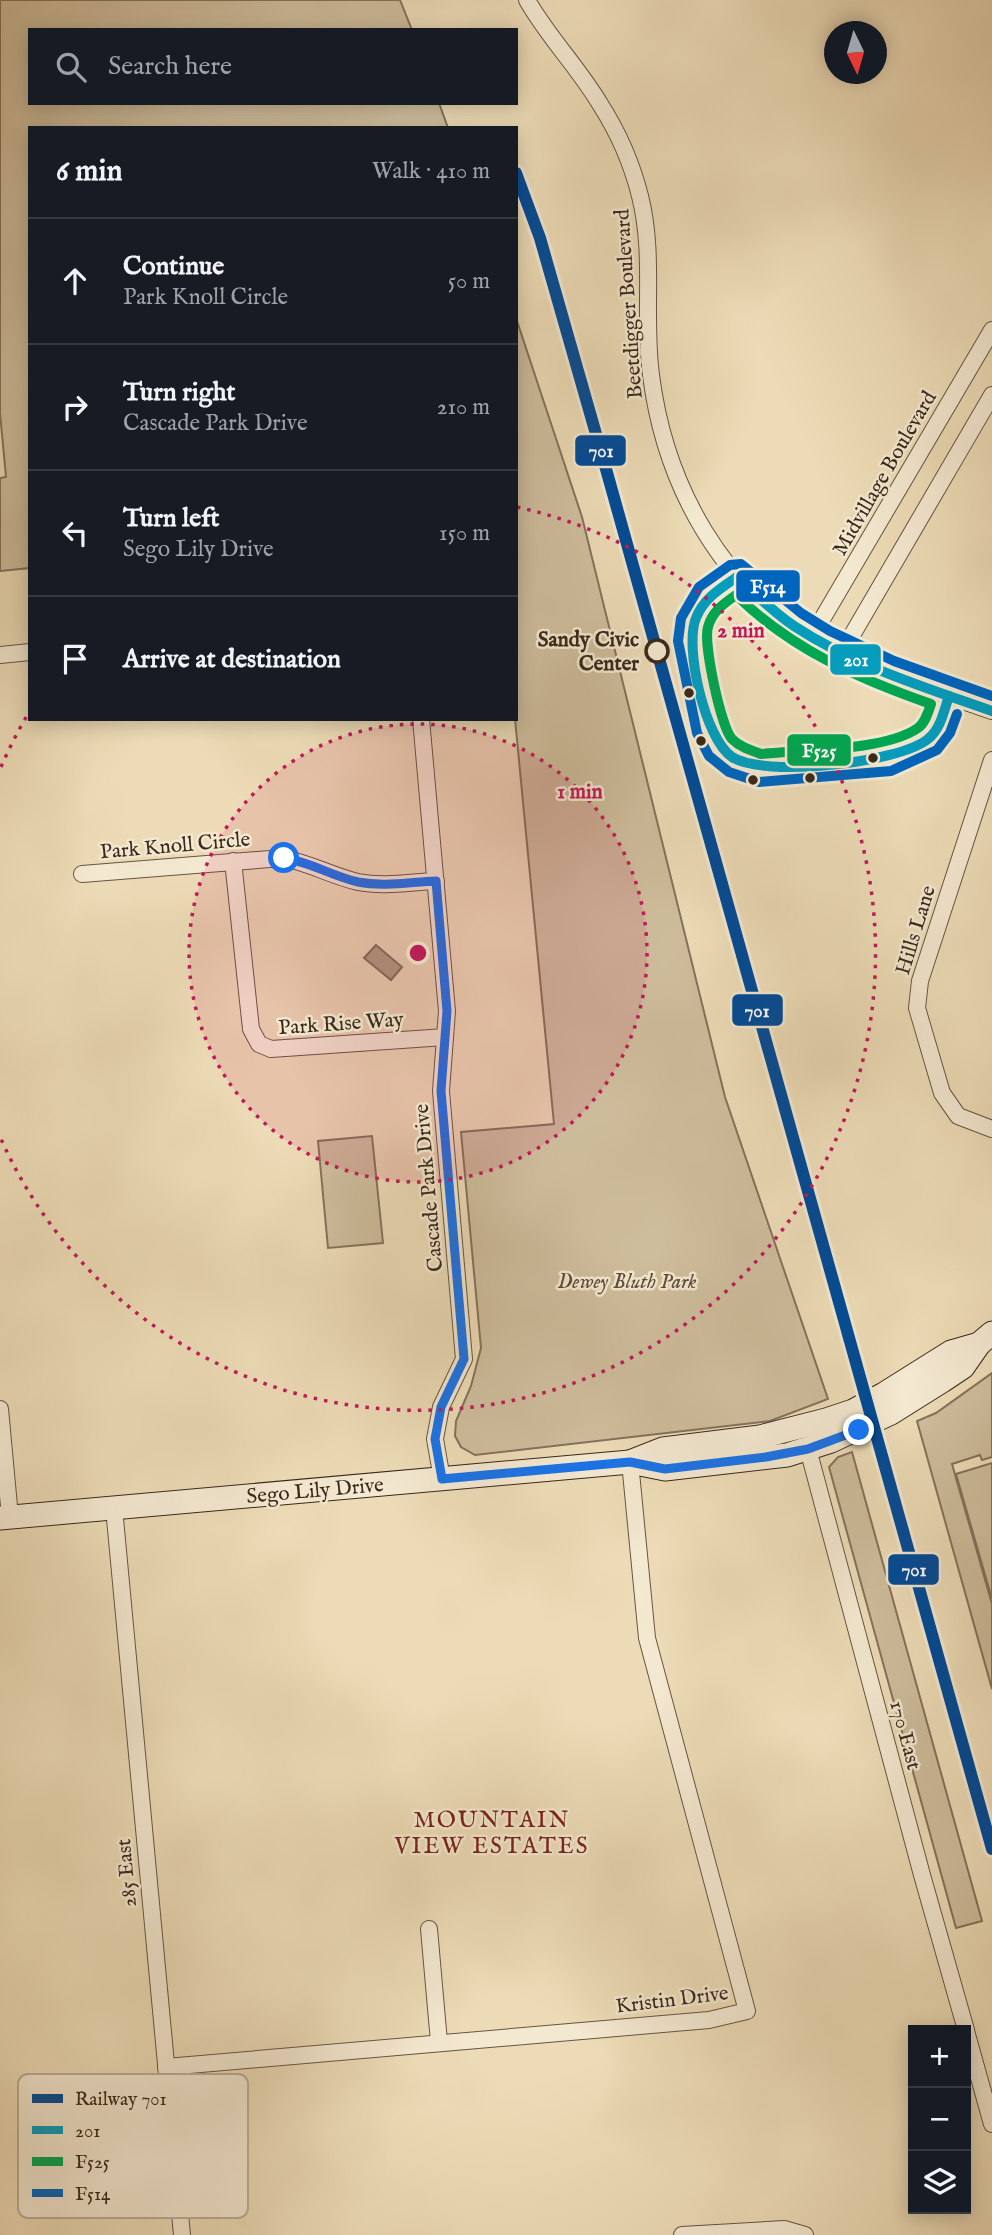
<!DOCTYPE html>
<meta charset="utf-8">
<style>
body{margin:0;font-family:"IM FELL English",serif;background:#242831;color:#f1f3f6}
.controls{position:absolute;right:21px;bottom:21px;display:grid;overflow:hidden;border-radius:0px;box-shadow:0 4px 18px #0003}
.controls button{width:63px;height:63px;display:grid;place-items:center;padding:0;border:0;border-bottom:2px solid #363941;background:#171b24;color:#f1f3f6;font:35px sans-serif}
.compass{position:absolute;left:824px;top:21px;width:63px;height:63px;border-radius:50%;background:#171b24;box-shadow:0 4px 18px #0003;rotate:175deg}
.stop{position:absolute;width:21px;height:21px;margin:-16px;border:5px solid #1a73e8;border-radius:50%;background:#fff}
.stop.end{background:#1a73e8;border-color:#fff;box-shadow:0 2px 7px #0008}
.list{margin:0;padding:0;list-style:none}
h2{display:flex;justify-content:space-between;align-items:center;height:91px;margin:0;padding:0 28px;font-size:30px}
h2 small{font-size:23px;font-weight:400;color:#9ea1a6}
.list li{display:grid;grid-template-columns:46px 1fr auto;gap:21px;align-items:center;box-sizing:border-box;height:126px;padding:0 28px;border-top:2px solid #363941}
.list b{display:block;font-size:26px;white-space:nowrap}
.list p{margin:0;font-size:23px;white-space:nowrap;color:#9ea1a6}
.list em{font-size:23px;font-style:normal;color:#9ea1a6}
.icon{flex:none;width:38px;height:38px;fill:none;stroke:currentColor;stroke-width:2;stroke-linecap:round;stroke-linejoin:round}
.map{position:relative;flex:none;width:992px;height:2235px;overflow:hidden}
.search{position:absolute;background:#171b24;box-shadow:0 4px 18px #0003;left:28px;top:28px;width:490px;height:77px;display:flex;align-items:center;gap:18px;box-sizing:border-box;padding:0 24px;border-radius:0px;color:#9ea1a6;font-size:26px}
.panel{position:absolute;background:#171b24;box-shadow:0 4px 18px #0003;left:28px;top:126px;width:490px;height:595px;border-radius:0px}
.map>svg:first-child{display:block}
</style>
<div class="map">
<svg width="992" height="2235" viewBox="0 0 992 2235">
<rect width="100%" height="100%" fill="#ecdbb6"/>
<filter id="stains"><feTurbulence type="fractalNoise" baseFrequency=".00286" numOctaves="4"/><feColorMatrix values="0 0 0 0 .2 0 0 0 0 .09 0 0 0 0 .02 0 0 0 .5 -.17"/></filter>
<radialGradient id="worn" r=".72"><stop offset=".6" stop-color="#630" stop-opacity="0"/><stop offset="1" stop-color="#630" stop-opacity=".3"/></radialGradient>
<!-- green -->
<g fill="#cebd9c" stroke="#84725c" stroke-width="2">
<path d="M0,0h400l12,30h-382v73h409l9,25h-418v440l-30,3v-93l6,-1 -6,-64z"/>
<path d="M516,318l66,199 143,580 103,302 -58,22 -295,34 -14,-8 -6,-11 1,-15 15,-35 10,-38 -20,-216 93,-8 -39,-405z"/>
<path d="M372,1136l11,107 -55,5 -10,-107z"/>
<path d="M992,1373v84l-10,3 -2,-5 -28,9 40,140v85l-75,-268 19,-8z"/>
<path d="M852,1452l130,469 -26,7 -127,-461 9,-10z"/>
<path d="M992,1463v136l-36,-125z"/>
</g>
<!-- water -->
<path fill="#af9e81" stroke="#806f58" stroke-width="2" d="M376,945l26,22 -11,13 -27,-22z"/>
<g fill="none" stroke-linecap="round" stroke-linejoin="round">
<!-- street casing -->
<g stroke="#665542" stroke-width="18">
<g id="street">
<path d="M527,0c21,37 51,67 73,104 18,28 32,60 40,92 15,59 3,119 11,179 14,111 72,217 173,271 53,28 112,45 168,65"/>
<path d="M811,638l181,-308"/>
<path d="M841,654l151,-259"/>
<path d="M0,655l30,-3"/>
<path d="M421,719l26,292 -6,80 23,268 -23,48 -6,32 7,40"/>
<path d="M992,760l-72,221 -3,27 25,85 16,23 34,13"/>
<path d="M233,861l18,168 8,15 12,5 174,-12"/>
<path d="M82,874l201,-16c27,5 49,18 75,24 26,5 52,0 78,-1"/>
<path d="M0,1409l10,108"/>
<path d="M808,1449l114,426 44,155"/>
<path d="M114,1508l68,727"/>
<path d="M429,1929l10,113"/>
<path d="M966,2031l26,93"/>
<path d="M166,2067l543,-47 38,-9 -100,-373 -17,-176"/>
<path d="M682,2235l102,-6 21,6"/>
</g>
</g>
<!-- secondary casing -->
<g stroke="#39281b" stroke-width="25">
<g id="secondary">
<path d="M630,1462l33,-13 97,-12 66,-17 27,-9 31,-17 67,-42 28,-8"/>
<path d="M0,1518l630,-56 35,7 122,-14 44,-14 60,-28 51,-32 21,-14 16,-23 13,-11"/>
</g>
</g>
<!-- street -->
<use href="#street" stroke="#f3e8d0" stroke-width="16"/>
<!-- secondary -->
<use href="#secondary" stroke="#f3e8d0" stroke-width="23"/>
<!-- bus-1 casing -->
<g stroke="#f3e8d0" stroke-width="16">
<g id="bus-1">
<path d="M737,577c-16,11 -33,21 -41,41 -12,29 9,121 36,139 32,21 167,6 196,-18 13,-10 16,-29 21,-43"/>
<path d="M737,577c18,17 36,35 57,49 61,40 130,61 198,85"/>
</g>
</g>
<!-- bus-2 casing -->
<g stroke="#f3e8d0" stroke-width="16">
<path id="bus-2" d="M736,595c55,54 123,84 195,109 -3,9 -6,19 -13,24 -33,23 -116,22 -157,26 -11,-4 -21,-7 -29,-15 -11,-12 -29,-96 -24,-112 4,-15 15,-23 28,-32z"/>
</g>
<!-- bus-3 casing -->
<g stroke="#f3e8d0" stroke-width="16">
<path id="bus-3" d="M957,714l-7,19 -13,17 -46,21 -132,11 -30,-10 -20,-16 -12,-23 -19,-92 3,-23 18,-31 31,-22 11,-1 60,49 29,18 64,30 98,35"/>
</g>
<!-- bus-1 -->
<use href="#bus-1" stroke="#069cbc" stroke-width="10"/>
<!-- bus-2 -->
<use href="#bus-2" stroke="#00a651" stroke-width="10"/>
<!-- bus-3 -->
<use href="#bus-3" stroke="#0065bd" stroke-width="10"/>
<!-- rail-1 casing -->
<g stroke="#f3e8d0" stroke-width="18">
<path id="rail-1" d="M516,173l24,65 66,231 386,1380"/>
</g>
<!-- rail-1 -->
<use href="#rail-1" stroke="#004a97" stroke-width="12"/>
</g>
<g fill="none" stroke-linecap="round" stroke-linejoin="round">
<!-- route -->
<path stroke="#1a73e8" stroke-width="9" d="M284,858c26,4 48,18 74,24 26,5 52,0 78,-1l11,130 -6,80 23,268 -23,48 -6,32 7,40 188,-17 35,7 101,-12 42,-8 51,-19"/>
</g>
<!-- distance rings -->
<circle cx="418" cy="953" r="229" fill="#c2185b" fill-opacity=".12"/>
<g fill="none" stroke="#c2185b" stroke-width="3.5" stroke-dasharray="3.5 7">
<circle cx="418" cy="953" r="229"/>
<path d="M1 767A457 457 0 0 1 28 714M517 507A457 457 0 1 1 1 1139"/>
</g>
<!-- markers -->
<circle fill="#f3e8d0" stroke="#39281b" stroke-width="3.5" cx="657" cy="651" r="11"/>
<g fill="#39281b" stroke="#f3e8d0" stroke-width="2.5">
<circle cx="689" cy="693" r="6"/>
<circle cx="701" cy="741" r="6"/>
<circle cx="873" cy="758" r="6"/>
<circle cx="810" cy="778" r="6"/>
<circle cx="753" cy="780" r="6"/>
</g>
<g text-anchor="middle" stroke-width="5" stroke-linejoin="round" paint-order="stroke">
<!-- street labels -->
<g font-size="21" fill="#39281b" stroke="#f3e8d0">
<text transform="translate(628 304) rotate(-94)" y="7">Beetdigger Boulevard</text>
<text transform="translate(884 473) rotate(-60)" y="7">Midvillage Boulevard</text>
<text transform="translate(175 845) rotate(-5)" y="7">Park Knoll Circle</text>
<text transform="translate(915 930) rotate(-73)" y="7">Hills Lane</text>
<text transform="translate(341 1023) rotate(-4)" y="7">Park Rise Way</text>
<text transform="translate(428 1188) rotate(-95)" y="7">Cascade Park Drive</text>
<text transform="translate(315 1490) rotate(-5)" y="7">Sego Lily Drive</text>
<text transform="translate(906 1735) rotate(75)" y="7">170 East</text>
<text transform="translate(126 1873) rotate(-95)" y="7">285 East</text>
<text transform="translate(672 1999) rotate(-7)" y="7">Kristin Drive</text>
</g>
<!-- stop labels -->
<g font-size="21" font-weight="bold" fill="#39281b" stroke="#f3e8d0" text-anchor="end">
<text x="639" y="646">Sandy Civic<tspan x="639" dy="24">Center</tspan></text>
</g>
<!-- park labels -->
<g font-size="21" font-style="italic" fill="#5e4d3b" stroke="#f3e8d0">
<text x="627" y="1288">Dewey Bluth Park</text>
</g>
<!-- neighbourhood labels -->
<g font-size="23" letter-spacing="2" fill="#7a1f14" stroke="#f3e8d0">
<text x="492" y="1827">MOUNTAIN<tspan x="492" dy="26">VIEW ESTATES</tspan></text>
</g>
</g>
<!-- legend -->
<rect x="18" y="2074" width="230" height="144" rx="10" fill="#f3e8d0" stroke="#bbae9a" stroke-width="2"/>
<rect x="32" y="2094" width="31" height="9" fill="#004a97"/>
<rect x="32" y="2126" width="31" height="8" fill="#069cbc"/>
<rect x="32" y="2157" width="31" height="9" fill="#00a651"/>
<rect x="32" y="2189" width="31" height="8" fill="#0065bd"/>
<g font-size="19" fill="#39281b">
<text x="75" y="2105">Railway 701</text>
<text x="75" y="2137">201</text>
<text x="75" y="2168">F525</text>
<text x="75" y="2200">F514</text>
</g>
<circle cx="418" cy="953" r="10" fill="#c2185b" stroke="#f3e8d0" stroke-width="3.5"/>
<g font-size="21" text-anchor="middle" font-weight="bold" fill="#c2185b" stroke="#f3e8d0" stroke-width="5" stroke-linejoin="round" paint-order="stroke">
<text x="741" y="637">2 min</text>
<text x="580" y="798">1 min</text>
</g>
<g stroke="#f3e8d0" stroke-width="2.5">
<rect x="574" y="434" width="53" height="33" rx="7" fill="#004a97"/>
<rect x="735" y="569" width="66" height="34" rx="7" fill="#0065bd"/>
<rect x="829" y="643" width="53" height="33" rx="7" fill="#069cbc"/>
<rect x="786" y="733" width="66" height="34" rx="7" fill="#00a651"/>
<rect x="731" y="993" width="53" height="34" rx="7" fill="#004a97"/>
<rect x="887" y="1553" width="53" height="33" rx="7" fill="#004a97"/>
</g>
<g font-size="19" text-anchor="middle" font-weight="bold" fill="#fff">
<text x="601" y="457">701</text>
<text x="768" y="593">F514</text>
<text x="856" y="666">201</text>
<text x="819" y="757">F525</text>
<text x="757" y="1017">701</text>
<text x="914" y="1576">701</text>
</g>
<rect width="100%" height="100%" filter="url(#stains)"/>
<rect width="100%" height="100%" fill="url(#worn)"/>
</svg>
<div class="controls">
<button>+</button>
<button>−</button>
<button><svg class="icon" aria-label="layers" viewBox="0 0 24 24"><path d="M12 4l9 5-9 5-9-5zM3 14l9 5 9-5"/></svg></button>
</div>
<svg class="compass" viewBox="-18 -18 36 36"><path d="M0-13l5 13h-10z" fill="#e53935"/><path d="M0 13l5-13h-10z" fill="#9ea1a6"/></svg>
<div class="stop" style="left:284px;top:858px"></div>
<div class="stop end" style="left:859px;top:1430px"></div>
<div class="search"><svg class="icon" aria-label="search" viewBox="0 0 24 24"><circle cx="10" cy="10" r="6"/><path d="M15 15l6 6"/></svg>Search here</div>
<section class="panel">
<h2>6 min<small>Walk · 410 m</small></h2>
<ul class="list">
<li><svg class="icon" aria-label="ahead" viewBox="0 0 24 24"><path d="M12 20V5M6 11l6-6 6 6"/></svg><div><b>Continue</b><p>Park Knoll Circle</p></div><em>50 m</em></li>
<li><svg class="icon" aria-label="right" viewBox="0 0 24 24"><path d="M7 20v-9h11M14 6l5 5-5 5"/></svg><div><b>Turn right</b><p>Cascade Park Drive</p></div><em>210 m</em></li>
<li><svg class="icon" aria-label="left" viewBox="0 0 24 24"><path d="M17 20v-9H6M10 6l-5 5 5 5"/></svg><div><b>Turn left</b><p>Sego Lily Drive</p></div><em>150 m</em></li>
<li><svg class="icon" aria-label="arrive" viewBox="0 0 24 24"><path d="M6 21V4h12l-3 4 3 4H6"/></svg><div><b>Arrive at destination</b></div></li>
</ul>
</section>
</div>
